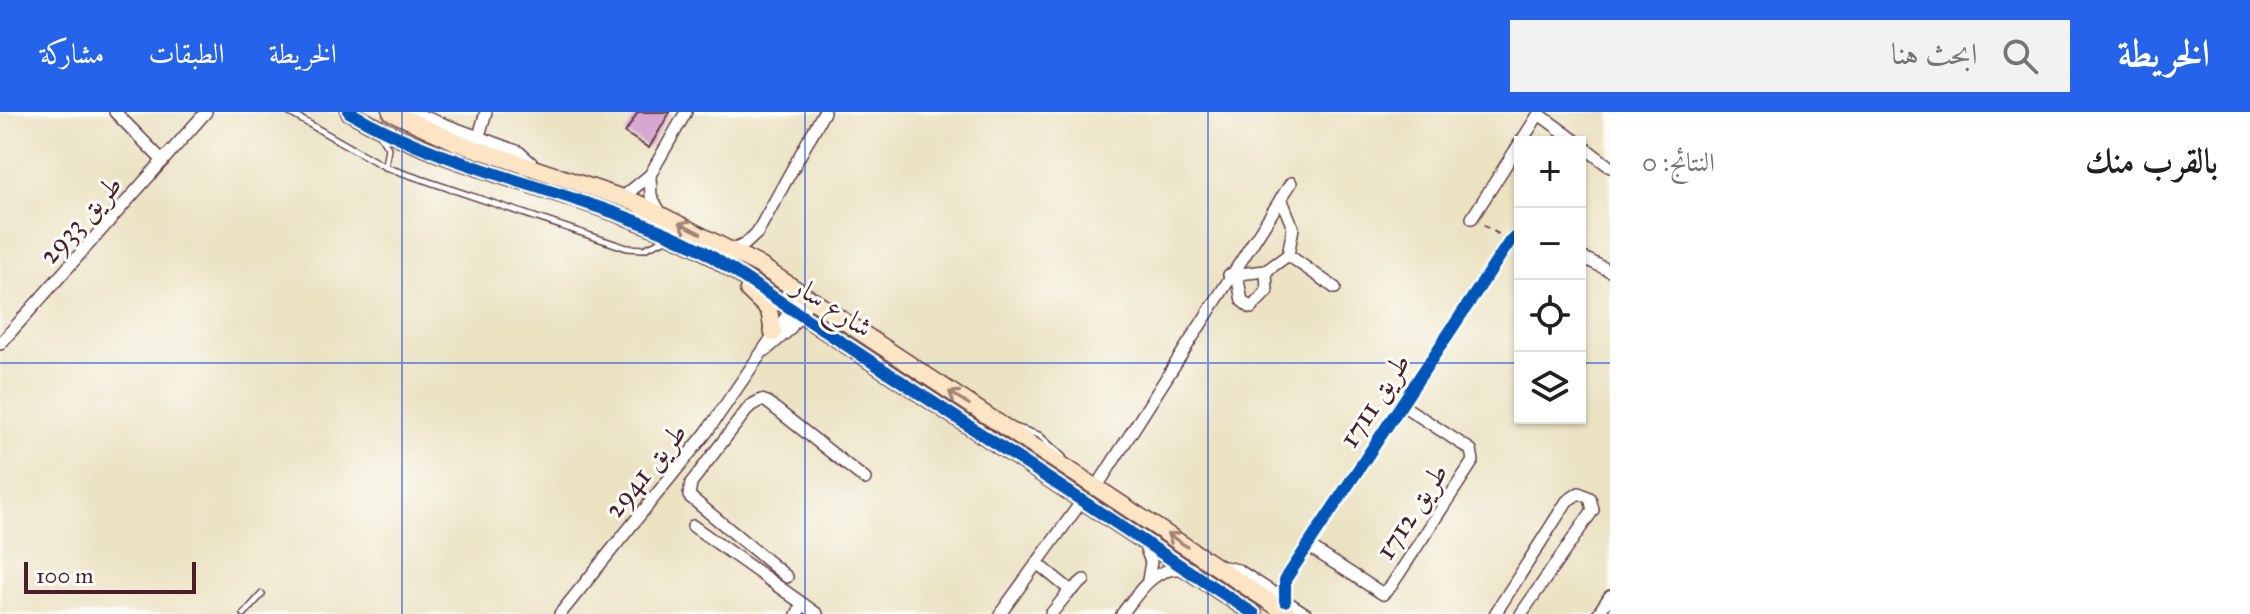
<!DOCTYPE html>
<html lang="ar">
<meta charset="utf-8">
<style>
body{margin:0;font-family:"IM FELL Great Primer",Amiri,serif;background:#f2f2f2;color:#202124;direction:rtl}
.controls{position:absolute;right:24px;top:24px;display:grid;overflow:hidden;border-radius:0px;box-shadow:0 2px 6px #0004}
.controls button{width:72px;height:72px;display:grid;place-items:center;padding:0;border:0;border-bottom:2px solid #e0e0e0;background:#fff;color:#202124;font:40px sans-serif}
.scale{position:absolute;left:24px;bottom:20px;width:172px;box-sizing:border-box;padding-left:8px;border:4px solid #4a1f2b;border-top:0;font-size:22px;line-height:28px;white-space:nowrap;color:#4a1f2b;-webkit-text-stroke:6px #fdfcf7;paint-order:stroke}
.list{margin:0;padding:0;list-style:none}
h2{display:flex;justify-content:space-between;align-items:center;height:104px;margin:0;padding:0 32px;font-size:34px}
h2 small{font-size:26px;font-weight:400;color:#757577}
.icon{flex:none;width:44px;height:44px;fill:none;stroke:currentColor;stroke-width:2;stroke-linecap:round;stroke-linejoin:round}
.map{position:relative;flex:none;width:1610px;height:502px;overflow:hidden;direction:ltr}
header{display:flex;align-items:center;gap:48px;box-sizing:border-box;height:112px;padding:0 40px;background:#2563eb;color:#fff}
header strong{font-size:38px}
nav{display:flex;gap:44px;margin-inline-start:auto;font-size:28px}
.search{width:560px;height:72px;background:#f2f2f2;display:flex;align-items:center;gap:20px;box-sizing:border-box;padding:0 28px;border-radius:0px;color:#757577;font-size:30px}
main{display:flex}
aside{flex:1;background:#fff}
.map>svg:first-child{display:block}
</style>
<header>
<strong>الخريطة</strong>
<div class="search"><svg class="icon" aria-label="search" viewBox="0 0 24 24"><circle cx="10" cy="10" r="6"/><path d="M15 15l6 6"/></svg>ابحث هنا</div>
<nav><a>الخريطة</a><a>الطبقات</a><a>مشاركة</a></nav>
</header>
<main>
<aside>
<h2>بالقرب منك<small>النتائج: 0</small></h2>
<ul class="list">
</ul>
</aside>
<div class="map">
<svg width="1610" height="502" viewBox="0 0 1610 502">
<rect width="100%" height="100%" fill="#fdfcf7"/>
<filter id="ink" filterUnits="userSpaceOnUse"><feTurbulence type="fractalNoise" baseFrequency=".0125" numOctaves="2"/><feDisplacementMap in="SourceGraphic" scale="16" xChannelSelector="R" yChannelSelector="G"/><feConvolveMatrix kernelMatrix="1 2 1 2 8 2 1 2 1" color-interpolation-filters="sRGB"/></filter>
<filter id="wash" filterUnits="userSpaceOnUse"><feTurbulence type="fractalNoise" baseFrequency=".006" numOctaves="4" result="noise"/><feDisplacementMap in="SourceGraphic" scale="32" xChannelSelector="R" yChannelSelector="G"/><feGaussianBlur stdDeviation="1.8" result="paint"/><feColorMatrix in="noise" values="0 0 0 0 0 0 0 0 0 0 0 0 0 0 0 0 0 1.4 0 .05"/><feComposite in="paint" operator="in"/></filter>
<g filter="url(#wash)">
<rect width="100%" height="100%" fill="#ebe2c2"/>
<g id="blocks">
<!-- building -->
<path fill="#cd94c8" d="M638,0h32l-21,36 -24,-15z"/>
</g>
</g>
<g filter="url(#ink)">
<use href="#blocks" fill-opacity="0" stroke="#623c42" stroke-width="2"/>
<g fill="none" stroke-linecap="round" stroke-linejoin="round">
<!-- lane casing -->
<g stroke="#623c42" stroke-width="8">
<g id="lane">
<path d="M288,0l97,55 242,81 17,1 24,-11"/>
<path d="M380,23l8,13 -3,19"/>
<path d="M1012,314l27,9 24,22"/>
<path d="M244,502l18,-20"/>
</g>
</g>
<!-- street casing -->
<g stroke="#623c42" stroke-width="14">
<g id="street">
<path d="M115,0l48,49"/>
<path d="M411,0l108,40 18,16"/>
<path d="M1539,2l38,28"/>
<path d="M478,27l8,-27"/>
<path d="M1521,30l19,-30"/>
<path d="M1580,32l30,23"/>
<path d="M650,64l1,20 9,16"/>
<path d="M623,85l27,-22 36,-63"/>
<path d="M1472,106l48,-75"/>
<path d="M732,138l12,-5 13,-12 67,-121"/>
<path d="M1288,143l47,33"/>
<path d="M1580,144l30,15"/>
<path d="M1229,163l37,-4 22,-16 5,-27 -12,-30"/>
<path d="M1237,163l5,26 9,7 16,-17 -1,-20"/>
<path d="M0,232l206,-232"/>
<path d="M766,238l23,-20 21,-30"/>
<path d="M1096,376l195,-305"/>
<path d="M693,414l110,78 -6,10"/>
<path d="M1144,431l7,19 -3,18"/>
<path d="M1308,434l75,48 8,-8 82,-125 -2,-11 -72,-47"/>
<path d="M1037,451l33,27"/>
<path d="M1224,455l14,3 68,44"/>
<path d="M787,465l-98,-81 2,-13 59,-77 11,-6 6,2 98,77"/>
<path d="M1285,489v-21l225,-339 10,-7"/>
<path d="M803,492l14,10"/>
<path d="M560,502l146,-181 96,-139"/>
<path d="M1000,502l82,-113"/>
<path d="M1051,502l16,-20 17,-14"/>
<path d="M1122,502c18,-23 31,-48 63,-45"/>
<path d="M1495,502l72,-113 12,-8 11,5 3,12 -72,104"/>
<path d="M1598,502l12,-18"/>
</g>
</g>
<!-- secondary casing -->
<g stroke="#623c42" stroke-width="19">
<g id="secondary">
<path d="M349,0c111,64 240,80 353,138l552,364"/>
<path d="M391,0l67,31 177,59 124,63 529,349"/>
<path d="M748,178l21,20 4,23"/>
</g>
</g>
<!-- path -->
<path stroke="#623c42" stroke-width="2" stroke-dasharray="6 6" stroke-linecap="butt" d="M1483,113l19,11"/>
<!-- lane -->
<use href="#lane" stroke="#fff" stroke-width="5"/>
<!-- street -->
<use href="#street" stroke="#fff" stroke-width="11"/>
<!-- secondary -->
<use href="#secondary" stroke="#fce5c4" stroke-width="16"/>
<!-- cycleway casing -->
<g stroke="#fdfcf7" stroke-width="17">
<g id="cycleway">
<path d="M349,0c111,64 240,80 353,138l552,364"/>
<path d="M1285,489v-21l225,-339 10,-7"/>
</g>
</g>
<!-- cycleway -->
<use href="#cycleway" stroke="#0057b8" stroke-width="12"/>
</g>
<!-- one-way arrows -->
<defs><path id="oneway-shaft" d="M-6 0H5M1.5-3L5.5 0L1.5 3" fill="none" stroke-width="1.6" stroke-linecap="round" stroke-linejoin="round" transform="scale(2)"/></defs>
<g stroke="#a38278">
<use href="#oneway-shaft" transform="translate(690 116) rotate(-153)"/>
<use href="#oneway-shaft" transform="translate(959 286) rotate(-148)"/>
<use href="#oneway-shaft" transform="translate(1177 428) rotate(-147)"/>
</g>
</g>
<!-- grid -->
<path fill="none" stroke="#1d4ed8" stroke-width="2" stroke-opacity="0.55" d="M402,0v502M805,0v502M1208,0v502M0,251h1520M1580,251h30"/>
<g text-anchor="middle" stroke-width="6" stroke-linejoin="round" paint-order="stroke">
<!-- street labels -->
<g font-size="28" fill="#4a1f2b" stroke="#fdfcf7">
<text transform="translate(80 107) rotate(-48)" y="10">طريق 2933</text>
<text transform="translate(833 194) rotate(33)" y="10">شارع سار</text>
<text transform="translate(1374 288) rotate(-57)" y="10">طريق 1711</text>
<text transform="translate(645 358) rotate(-51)" y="10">طريق 2941</text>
<text transform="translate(1411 399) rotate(-57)" y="10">طريق 1712</text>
</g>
</g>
</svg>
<div class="controls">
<button>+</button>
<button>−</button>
<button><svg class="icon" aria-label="locate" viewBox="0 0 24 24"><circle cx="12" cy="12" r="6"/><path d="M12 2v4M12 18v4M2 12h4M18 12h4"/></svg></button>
<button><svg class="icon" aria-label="layers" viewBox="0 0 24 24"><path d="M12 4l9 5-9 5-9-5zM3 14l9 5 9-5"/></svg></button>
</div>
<div class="scale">100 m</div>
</div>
</main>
